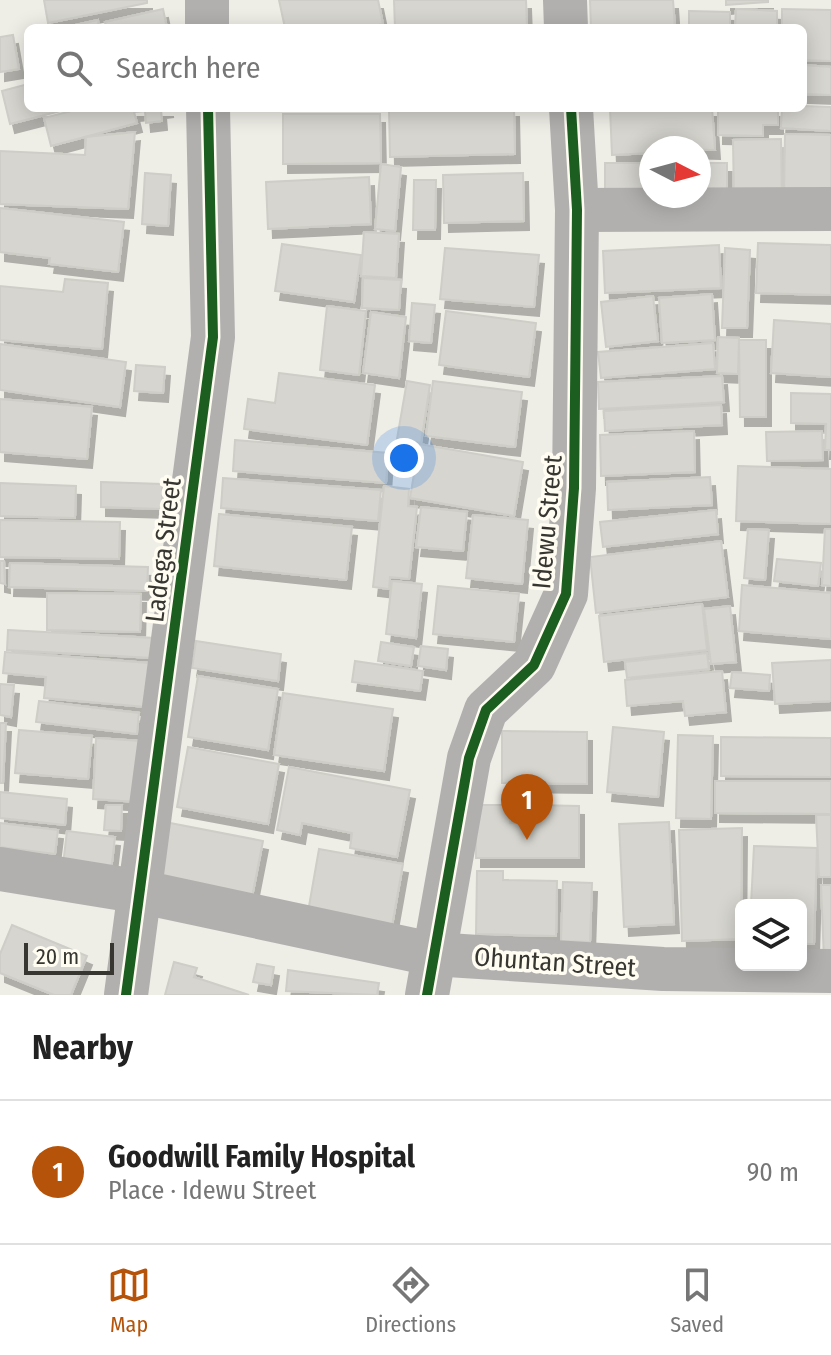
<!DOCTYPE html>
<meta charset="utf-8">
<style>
body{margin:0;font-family:"Fira Sans Condensed",sans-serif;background:#f6f6f6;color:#222}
.controls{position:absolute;right:24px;bottom:24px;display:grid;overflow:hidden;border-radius:12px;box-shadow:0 4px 20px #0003}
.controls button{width:72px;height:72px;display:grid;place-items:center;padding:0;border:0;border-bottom:2px solid #e0e0e0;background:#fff;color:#222;font:40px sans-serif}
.compass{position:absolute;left:639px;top:136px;width:72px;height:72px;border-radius:50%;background:#fff;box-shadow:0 4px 20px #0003;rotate:96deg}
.scale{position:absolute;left:24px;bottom:20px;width:90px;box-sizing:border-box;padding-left:8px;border:4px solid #373631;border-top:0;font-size:22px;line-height:28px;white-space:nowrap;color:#373631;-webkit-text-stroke:6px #fffcf2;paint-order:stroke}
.you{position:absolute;left:404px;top:458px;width:28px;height:28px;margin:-20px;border:6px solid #fff;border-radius:50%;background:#1a73e8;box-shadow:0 0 0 12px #1a73e833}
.badge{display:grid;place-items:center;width:52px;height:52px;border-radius:50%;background:#b45309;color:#fff;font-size:26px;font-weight:700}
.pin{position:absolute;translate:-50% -66px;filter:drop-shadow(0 2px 4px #0008)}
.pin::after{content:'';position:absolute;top:42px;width:28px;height:24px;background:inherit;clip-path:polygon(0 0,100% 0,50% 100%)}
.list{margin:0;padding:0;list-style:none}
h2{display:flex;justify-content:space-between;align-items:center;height:104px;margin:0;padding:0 32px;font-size:34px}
h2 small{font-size:26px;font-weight:400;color:#767676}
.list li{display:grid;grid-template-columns:52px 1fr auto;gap:24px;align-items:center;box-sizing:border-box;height:144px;padding:0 32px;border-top:2px solid #e0e0e0}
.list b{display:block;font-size:30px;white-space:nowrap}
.list p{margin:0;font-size:26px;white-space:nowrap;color:#767676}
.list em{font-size:26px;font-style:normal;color:#767676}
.icon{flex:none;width:44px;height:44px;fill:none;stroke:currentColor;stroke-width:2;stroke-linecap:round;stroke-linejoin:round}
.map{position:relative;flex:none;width:831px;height:995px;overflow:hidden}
.search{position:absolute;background:#fff;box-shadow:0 4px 20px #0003;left:24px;right:24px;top:24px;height:88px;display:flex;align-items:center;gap:20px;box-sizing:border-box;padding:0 28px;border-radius:12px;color:#767676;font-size:30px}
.sheet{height:248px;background:#fff}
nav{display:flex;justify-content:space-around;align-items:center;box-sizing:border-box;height:112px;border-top:2px solid #e0e0e0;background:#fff;font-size:22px;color:#767676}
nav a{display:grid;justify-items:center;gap:4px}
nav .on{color:#b45309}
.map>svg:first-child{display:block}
</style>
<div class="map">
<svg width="831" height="995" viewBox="0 0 831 995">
<defs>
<filter id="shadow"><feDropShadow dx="5" dy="9" stdDeviation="0" flood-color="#0004"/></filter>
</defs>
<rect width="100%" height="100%" fill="#eeede6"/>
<!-- building -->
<g fill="#d6d5cf" stroke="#cecdc7" stroke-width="2" filter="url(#shadow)">
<path d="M44,0h103v3l-99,20z"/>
<path d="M279,0h99l5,24 -18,4h-80z"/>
<path d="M394,0h132l1,27 -132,1z"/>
<path d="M590,0h83l2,28h-84z"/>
<path d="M726,0h42v2l-42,3z"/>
<path d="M163,9l4,19h-61l-1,-6z"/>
<path d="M736,9l41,2v17h-42z"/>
<path d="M782,9l49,1v51l-28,-1v-32h-21z"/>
<path d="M689,11l41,1v16h-41z"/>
<path d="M98,20l1,8h-37z"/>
<path d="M13,35l6,34 -19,3v-35z"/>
<path d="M803,65l28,2v28l-28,-1z"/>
<path d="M28,84v24h44l-62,16 -8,-33z"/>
<path d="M803,106l28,1v24l-50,-3 1,-20z"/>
<path d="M83,108h50l4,15 -86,23 -7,-28z"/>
<path d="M134,108h35l-8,1 1,12 -16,2 -1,-12 -10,1z"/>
<path d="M389,108h125l1,46 -125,3z"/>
<path d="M610,108h102l3,42 -64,-2v5l-39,2z"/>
<path d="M718,108h60v17h-15v11l-45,-1z"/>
<path d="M283,114h97l1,49 -98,1z"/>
<path d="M135,132l-7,77 -128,-5v-53l85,4 1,-18z"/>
<path d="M785,134l46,1v62l-47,-1z"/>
<path d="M781,139l1,61 -48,1 -1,-61z"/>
<path d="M605,163h46v33h48v-33h28v44l-122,1z"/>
<path d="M381,164l20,3 -6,64 -20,-2z"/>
<path d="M145,173l26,2 -3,51 -26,-2z"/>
<path d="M523,173l1,48 -80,2 -1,-48z"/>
<path d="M369,177l2,47 -103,5 -2,-47z"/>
<path d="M414,180h22l-1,50h-22z"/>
<path d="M0,208l124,14 -6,50 -69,-8 1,-6 -50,-6z"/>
<path d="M364,232l35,2 -3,44 -35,-2z"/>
<path d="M758,243l73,2v50l-75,-2z"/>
<path d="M282,244l79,11 -7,47 -79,-11z"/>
<path d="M719,245l2,43 -116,5 -2,-42z"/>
<path d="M445,248l94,7 -5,52 -94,-8z"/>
<path d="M725,248l25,2 -3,78h-25z"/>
<path d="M363,278l38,2 -2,30 -37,-2z"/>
<path d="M65,279l43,4 -6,66 -102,-9v-54l63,6z"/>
<path d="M712,294l3,46 -53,3 -3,-45z"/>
<path d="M653,296l5,45 -52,6 -5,-45z"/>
<path d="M412,303l23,2 -4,38 -22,-2z"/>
<path d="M327,306l39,5 -7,64 -39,-5z"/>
<path d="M446,311l90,12 -7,54 -90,-12z"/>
<path d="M371,312l35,5 -7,61 -36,-5z"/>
<path d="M774,320l57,4v53l-60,-4z"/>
<path d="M718,337l21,1 -1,36 -21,-1z"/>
<path d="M739,340h27v77h-26z"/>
<path d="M713,343l2,26 -114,9 -3,-26z"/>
<path d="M0,344l126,18 -6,45 -120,-17z"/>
<path d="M136,365l29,2 -2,26 -29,-2z"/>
<path d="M279,373l96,12 -8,60 -123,-16 4,-30 27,4z"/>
<path d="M722,376l2,26 -125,7 -1,-27z"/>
<path d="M407,381l23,4 -9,58 -24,-4z"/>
<path d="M433,381l89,11 -7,55 -89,-11z"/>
<path d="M791,393l40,1v56h-6l1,-26 -35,-1z"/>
<path d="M0,399l92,8 -5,52 -87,-7z"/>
<path d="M721,405l1,20 -117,6 -1,-20z"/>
<path d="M694,431l1,41 -94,4 -1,-41z"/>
<path d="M822,431l1,29 -56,1 -1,-29z"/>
<path d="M235,440l153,13 -2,30 -153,-12z"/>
<path d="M419,444l104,18 -9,54 -104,-18z"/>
<path d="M738,466l93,3v55l-95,-3z"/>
<path d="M710,477l2,28 -104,5 -1,-28z"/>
<path d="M223,478l158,12 -3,31 -157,-13z"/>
<path d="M101,482l61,2v25l-61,-2z"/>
<path d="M0,483l76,3 -1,32 -75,-2z"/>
<path d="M384,486l25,3 -1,17 9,1 -8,72 -19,-2 -1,12 -16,-2z"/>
<path d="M421,507l46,5 -4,39 -47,-4z"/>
<path d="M716,510l2,24 -115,13 -3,-25z"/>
<path d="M219,514l133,13 -6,53 -132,-14z"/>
<path d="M473,515l55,5 -6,64 -56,-6z"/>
<path d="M0,520l120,2 -1,37 -119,-2z"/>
<path d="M748,529l21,1 -4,50 -21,-2z"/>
<path d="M825,529h6v57l-9,-1z"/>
<path d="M721,541l7,56 -132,16 -6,-56z"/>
<path d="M777,559l44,4 -3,23 -44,-5z"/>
<path d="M0,561h4l1,23 -5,-1z"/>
<path d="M10,563l138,4 -1,24 -138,-4z"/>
<path d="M392,581l30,3 -6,54 -30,-4z"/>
<path d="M742,585l89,8v46l-92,-8z"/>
<path d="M438,586l81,8 -5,48 -81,-8z"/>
<path d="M47,593l94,1 -1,38 -93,-2z"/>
<path d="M702,604l5,46 -103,12 -5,-46z"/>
<path d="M730,606l6,56 -25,2 -7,-55z"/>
<path d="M8,630l146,8 -1,20 -146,-8z"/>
<path d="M196,641l85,13 -3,27 -86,-13z"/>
<path d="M381,642l33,5 -3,19 -33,-5z"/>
<path d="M421,646l27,3 -2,21 -28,-4z"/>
<path d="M5,652l144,11 -3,44 -102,-9 2,-21 -43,-4z"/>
<path d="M707,653l2,16 -82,9 -2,-16z"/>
<path d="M831,660v41l-56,3 -3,-41z"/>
<path d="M355,661l68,10 -3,20 -68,-9z"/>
<path d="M722,671l4,41 -41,4 -2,-15 -56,5 -2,-26z"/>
<path d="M732,672l38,3 -1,16 -39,-3z"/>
<path d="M198,676l80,13 -10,61 -80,-13z"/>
<path d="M0,684l14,1 -3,32 -11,-2z"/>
<path d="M283,693l110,16 -9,62 -110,-16z"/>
<path d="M39,701l100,12 -2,21 -101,-12z"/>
<path d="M0,723h6l-3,60h-3z"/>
<path d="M613,727l51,5 -6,65 -51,-5z"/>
<path d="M19,730l73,6 -4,43 -73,-6z"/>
<path d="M502,731l85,1v52l-85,-1z"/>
<path d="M678,735l35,1 -2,83 -35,-1z"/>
<path d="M721,737l110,1v39l-110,-1z"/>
<path d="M96,738l45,3 -3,61 -45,-3z"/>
<path d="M188,747l91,17 -11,60 -91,-17z"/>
<path d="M289,767l121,23 -13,67 -47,-9 2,-15 -50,-10 -2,12 -23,-5z"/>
<path d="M715,781h116v33l-116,-1z"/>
<path d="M0,792l67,7 -2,26 -65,-7z"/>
<path d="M106,805h16l-1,26 -17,-1z"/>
<path d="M476,805h34v18l24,-1v-17l45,1v52h-103z"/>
<path d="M816,815h15v62h-12z"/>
<path d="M165,822l98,19 -12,61 -98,-18z"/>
<path d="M669,822l5,102 -50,3 -5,-103z"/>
<path d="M0,823l58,7 -3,24 -55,-7z"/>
<path d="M742,828l-1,111 -59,2 -3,-111z"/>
<path d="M67,831l48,6 -4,34 -48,-6z"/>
<path d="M754,846l63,2 -3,96h-13v-39h-50z"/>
<path d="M319,849l84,15 -11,62 -84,-14z"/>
<path d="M477,871h26v9l54,1 -1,55 -80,-2z"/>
<path d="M563,882l29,1 -2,59 -29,-1z"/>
<path d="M821,885h10v74l-7,1z"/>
<path d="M12,925l75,31 -16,39h-17l-54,-22v-19z"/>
<path d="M174,962l23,6 -3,9 55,18h-84z"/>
<path d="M257,964l17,3 -3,18 -18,-3z"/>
<path d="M288,970l91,13 -2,12 -91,-4z"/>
</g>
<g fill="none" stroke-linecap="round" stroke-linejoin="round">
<!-- minor -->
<g stroke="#b2b0af" stroke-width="44">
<path d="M207,0v28"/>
<path d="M565,0l1,28"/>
<path d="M577,210l254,-1"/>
<path d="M0,869l142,23 290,62 231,15 168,2"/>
<path d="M126,995l87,-658 -5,-229"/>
<path d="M427,995l42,-237 17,-48 48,-45 32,-71 8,-106 3,-278 -6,-102"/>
</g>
<!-- cycleway casing -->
<g stroke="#fffcf2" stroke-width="15">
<g id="cycleway">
<path d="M126,995l87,-658 -5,-229"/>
<path d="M427,995l42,-237 17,-48 48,-45 32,-71 8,-106 3,-278 -6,-102"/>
</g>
</g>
<!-- cycleway -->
<use href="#cycleway" stroke="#1b5e20" stroke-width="10"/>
</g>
<g text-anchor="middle" stroke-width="7" stroke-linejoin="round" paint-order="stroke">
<!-- street labels -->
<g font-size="26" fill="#373631" stroke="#fffcf2">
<text transform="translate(547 522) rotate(-85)" y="9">Idewu Street</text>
<text transform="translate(163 550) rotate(-83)" y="9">Ladega Street</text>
<text transform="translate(555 962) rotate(4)" y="9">Ohuntan Street</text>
</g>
</g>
</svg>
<div class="controls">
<button><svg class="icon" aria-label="layers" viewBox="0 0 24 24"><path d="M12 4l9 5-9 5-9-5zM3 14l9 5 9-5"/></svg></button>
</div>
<svg class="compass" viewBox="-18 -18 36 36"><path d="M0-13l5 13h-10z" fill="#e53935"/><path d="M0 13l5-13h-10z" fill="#767676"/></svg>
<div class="scale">20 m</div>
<div class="you"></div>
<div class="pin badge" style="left:527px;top:840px">1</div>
<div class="search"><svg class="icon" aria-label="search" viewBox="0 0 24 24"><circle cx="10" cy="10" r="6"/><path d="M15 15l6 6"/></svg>Search here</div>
</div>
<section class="sheet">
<h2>Nearby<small></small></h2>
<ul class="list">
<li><span class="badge">1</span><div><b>Goodwill Family Hospital</b><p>Place · Idewu Street</p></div><em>90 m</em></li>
</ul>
</section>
<nav>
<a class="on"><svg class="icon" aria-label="map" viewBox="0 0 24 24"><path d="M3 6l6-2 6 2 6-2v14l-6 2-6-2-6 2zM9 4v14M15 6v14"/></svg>Map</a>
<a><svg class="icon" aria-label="directions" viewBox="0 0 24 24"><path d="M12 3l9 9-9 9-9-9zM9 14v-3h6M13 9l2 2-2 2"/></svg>Directions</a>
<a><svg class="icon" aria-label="saved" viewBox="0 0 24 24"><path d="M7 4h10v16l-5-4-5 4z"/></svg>Saved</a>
</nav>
